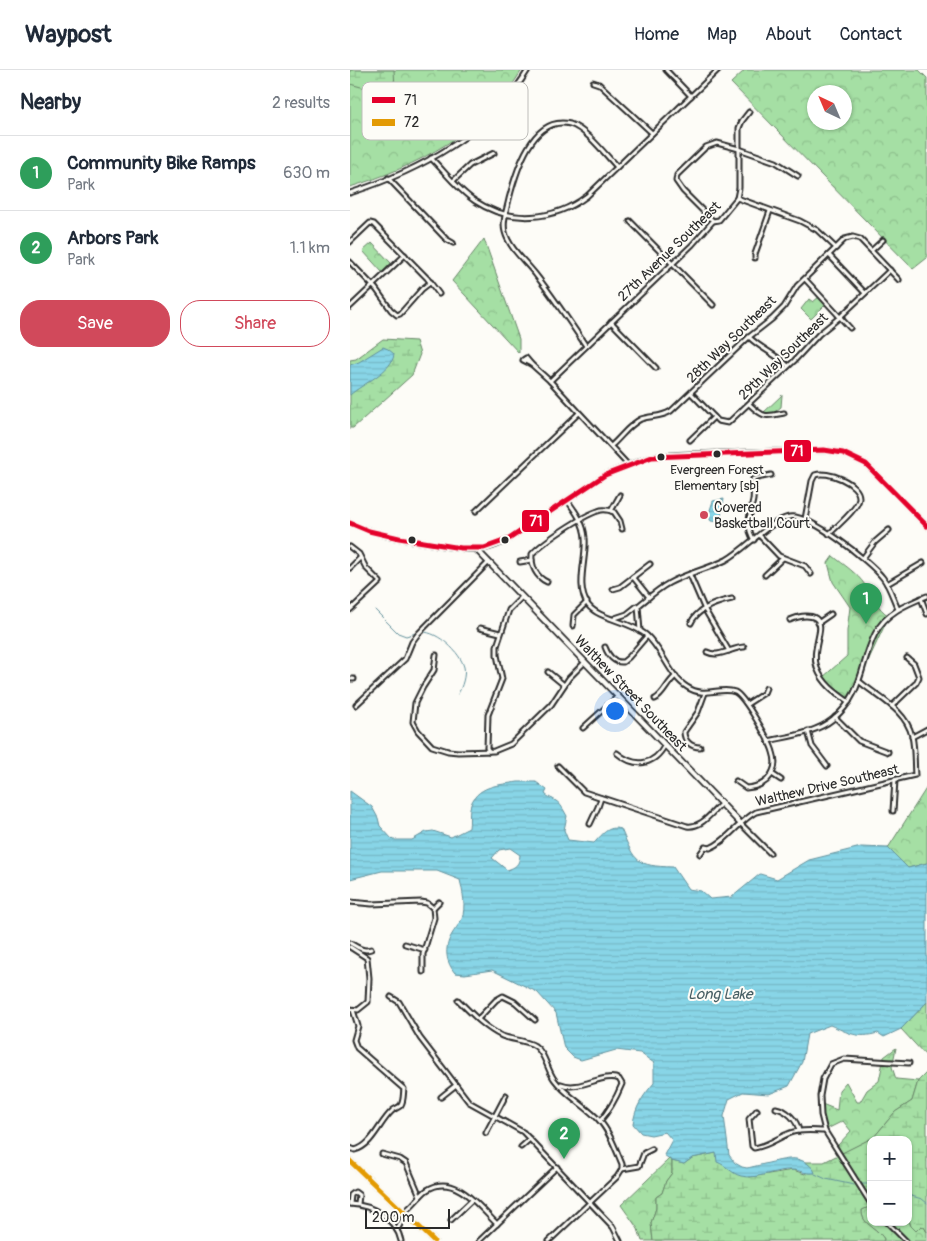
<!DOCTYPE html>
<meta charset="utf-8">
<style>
body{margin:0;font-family:Pangolin,sans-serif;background:#f2f2f3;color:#1f2937}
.controls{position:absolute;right:15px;bottom:15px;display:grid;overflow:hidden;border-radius:10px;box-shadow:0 1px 4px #0004}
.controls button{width:45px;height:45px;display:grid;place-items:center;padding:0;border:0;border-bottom:1px solid #e0e1e3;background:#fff;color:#1f2937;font:25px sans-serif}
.compass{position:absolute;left:457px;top:15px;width:45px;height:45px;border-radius:50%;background:#fff;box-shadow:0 1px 4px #0004;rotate:316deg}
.scale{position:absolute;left:15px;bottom:12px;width:85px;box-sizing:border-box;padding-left:5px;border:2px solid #2b2b2b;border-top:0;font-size:14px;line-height:18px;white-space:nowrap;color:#2b2b2b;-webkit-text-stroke:4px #fdfcf7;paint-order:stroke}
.you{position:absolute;left:264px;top:640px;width:18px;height:18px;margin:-12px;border:4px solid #fff;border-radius:50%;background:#1a73e8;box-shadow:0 0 0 8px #1a73e833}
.badge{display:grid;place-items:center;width:32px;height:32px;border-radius:50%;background:#d1495b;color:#fff;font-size:16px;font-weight:700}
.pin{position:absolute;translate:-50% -41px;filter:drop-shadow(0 1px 2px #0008)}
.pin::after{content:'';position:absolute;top:26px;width:18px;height:15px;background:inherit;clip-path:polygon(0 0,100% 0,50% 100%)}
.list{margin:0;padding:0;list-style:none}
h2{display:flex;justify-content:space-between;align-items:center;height:65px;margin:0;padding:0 20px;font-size:21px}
h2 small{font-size:16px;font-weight:400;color:#747a83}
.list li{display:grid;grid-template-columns:32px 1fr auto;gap:15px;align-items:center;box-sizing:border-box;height:75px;padding:0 20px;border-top:1px solid #e0e1e3}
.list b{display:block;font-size:19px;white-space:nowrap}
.list p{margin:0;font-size:16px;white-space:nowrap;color:#747a83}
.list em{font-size:16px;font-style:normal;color:#747a83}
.actions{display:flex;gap:10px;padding:15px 20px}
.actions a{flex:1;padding:11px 0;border:1px solid #d1495b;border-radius:20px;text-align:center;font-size:18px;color:#d1495b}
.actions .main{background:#d1495b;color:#fff}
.map{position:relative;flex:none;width:577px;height:1171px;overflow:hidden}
header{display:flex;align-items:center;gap:30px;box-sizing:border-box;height:70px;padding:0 25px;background:#fff;border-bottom:1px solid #e0e1e3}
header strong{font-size:24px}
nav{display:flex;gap:28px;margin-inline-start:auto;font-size:18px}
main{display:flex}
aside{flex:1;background:#fff}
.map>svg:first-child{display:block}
</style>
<header>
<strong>Waypost</strong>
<nav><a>Home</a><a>Map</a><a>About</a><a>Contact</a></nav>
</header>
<main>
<aside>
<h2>Nearby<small>2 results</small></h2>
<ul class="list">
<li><span class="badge" style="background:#2e9e5b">1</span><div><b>Community Bike Ramps</b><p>Park</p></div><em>630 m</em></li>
<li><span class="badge" style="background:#2e9e5b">2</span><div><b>Arbors Park</b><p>Park</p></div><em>1.1 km</em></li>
</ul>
<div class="actions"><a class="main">Save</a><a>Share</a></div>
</aside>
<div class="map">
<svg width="577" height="1171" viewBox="0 0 577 1171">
<defs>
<pattern id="forest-crowns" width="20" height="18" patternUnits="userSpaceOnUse" patternTransform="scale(1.25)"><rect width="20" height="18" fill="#a5dfa4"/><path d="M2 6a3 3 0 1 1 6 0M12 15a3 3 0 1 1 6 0" fill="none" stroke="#8ec08d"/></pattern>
<pattern id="wetland-marsh" width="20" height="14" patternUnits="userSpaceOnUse" patternTransform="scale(1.25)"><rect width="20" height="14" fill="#a5dfa4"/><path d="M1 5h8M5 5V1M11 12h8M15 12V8" fill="none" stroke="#8ec08d"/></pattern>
<pattern id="water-rules" width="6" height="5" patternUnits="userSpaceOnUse" patternTransform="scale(1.25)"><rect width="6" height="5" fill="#88d5e7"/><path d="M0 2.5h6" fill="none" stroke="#76b7c6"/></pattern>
</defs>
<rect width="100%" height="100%" fill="#fdfcf7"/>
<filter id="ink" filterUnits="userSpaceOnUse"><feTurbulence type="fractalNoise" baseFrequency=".02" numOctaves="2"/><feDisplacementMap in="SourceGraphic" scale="10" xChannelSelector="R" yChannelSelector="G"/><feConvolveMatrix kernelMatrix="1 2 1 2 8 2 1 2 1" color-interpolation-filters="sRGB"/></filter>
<g filter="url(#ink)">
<!-- forest -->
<g fill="url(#forest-crowns)" stroke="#688568" fill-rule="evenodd">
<path d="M0,0h172c-37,61 -106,97 -172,117z"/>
<path d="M395,0h174l8,8v180l-14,11 -182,-186zM464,22h30v30h-30z"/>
<path d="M134,169l35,100v14l-67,-72z"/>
<path d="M22,173l19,20 -9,9 -19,-21z"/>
<path d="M469,227l7,7 -15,15 -10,-10 8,-10 4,3z"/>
<path d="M432,325l-1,12c-6,5 -10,8 -19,7z"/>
<path d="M483,486c11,9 24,17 32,29 8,12 12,23 24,31l-40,86 -23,-19 -4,-5 25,-22v-25l3,-24 -17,-25 -5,-19z"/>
<path d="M577,717v76l-19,5 -20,-20z"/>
<path d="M546,978l-4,19 4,12 22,2 -6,20 -17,11 -21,25 -33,17 -3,-9 13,-14 -8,-10 -16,8 -8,-12 3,-13 15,6 2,-20 7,-8 11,20h3l7,-12 12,-9 5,-24z"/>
<path d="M319,1089l3,2v12l-6,8 -4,12 -6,4v11l-5,15 2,18h-11l-4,-12 -17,-24z"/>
<path d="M521,1136v16h37v-5l3,9 13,1 3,5v9h-44l1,-2c-8,-13 -23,-14 -22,-29z"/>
</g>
<!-- wetland -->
<g fill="url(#wetland-marsh)" stroke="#688568">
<path d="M0,0h44l1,18 -9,-3 -14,5 -22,-6z"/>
<path d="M33,269l33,2 4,13 -8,21 -59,53h-3v-68l6,-1z"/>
<path d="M577,932v55l-26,-28z"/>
<path d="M577,1002v160l-3,-5 -3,-1 -5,5 -5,-5 -3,-9v-77h-37v66l-9,4c-1,15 14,16 22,29l-1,2h-230l-2,-18 5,-15v-11l6,-4 4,-12 6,-8v-12l12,3 8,-6 24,-5 7,11 6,5 21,8 43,-7 12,4 4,-9 -6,-3h21l50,-25 21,-25 17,-11 6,-20z"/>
</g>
<!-- water -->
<g fill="url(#water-rules)" stroke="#63919c" fill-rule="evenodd">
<path d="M33,277l5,2 6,5c-1,17 -32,30 -44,41v-30l9,-3z"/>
<path d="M374,429l-4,23 -9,-1 -3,-5 5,-15z"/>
<path d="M168,712h18l11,8 -2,4c4,4 7,4 11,7 5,3 8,10 11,15l-3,14 4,10 26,3c8,-8 14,-18 27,-14 14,33 15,37 52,38l15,22 13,2 9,8 22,-2 28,-23 17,5 32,-19 52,-13 27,1 20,20 19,-5v139l-26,27 -17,8 -6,-4c-21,6 -29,0 -48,-8l-23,9 -5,28 -13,24 -20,8 -26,-2 -14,7 -5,17 5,39 6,8 7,4 5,1c11,-2 41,-11 49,-9 8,1 17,7 19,14 -12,1 -15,-3 -23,-3 -17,-1 -34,10 -51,6 -9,-2 -15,-11 -24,-14l-1,-9 -24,5 -8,6 -12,-3 -8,-6 8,-15 -7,-8 -14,3 -10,-2 -8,-9c2,-17 10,-28 21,-41v-20l-14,-10 -24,-3 -35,10 -8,-3 -9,-9 -8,-35 -19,-21 -45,-22 -27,4 -10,-1c-9,-11 -11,-24 -4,-37 3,-6 8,-11 11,-17 4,-13 1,-26 -2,-39l-23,-9h-55l-32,8v-88l22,16 6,11 2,8 13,14h19l14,-8 7,-1 18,6 18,-9c1,-6 0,-14 1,-20 5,-23 30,-23 48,-26zM160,778l10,7c-1,10 -4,12 -13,15l-15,-12 7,-8z"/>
</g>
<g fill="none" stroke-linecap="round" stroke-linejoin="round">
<!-- stream -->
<g stroke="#63919c" stroke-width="1">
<path d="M25,540l23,23 8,3 10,-3"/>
<path d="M73,562c15,0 37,20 41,35 2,8 -2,20 -6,27"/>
<path d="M465,1104l11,5 28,6"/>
<path d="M511,1114h10"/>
<path d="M558,1125l14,4 5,4"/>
</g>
<!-- minor casing -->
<g stroke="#2b2b2b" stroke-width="7">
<g id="minor">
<path d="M316,0l25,26"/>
<path d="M243,12l6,2 53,49"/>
<path d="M81,88c14,14 27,32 44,43 35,23 79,20 112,-5l131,-126"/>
<path d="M38,108l58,61 7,4"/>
<path d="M103,111l17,-16 24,-12"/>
<path d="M0,123c69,-22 140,-60 178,-123"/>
<path d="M387,128l63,23 17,9 19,18"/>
<path d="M280,151l83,84"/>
<path d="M363,151l-30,-30 -7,-10 1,-6 29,-28 11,-4 22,6 37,13 22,14"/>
<path d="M0,172l20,-19 4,1 53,54 12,16"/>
<path d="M522,180l11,-10"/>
<path d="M479,185l36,38"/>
<path d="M405,188v-4l15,-43"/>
<path d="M0,192l26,27 15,21 6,5 3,-1 22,-25 9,-7"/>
<path d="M455,209l45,49"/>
<path d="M0,237l55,-52"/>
<path d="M261,252l45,46"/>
<path d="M399,267c12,12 27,17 39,29"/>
<path d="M236,276c-16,-24 -32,-48 -50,-71 -10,-13 -27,-27 -31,-43 -3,-11 2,-23 4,-33 7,-27 23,-84 61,-75 16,5 35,30 47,43"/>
<path d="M176,288l5,6 -8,-4z"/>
<path d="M181,294l19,17 78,84"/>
<path d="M200,311l142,-136 21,-24 6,-1 18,-22 2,-10v-60l3,-7 7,-9"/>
<path d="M341,323l27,28 10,2 66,-62 25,-27 21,-17 50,-47"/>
<path d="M399,334c15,14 16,13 35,9"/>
<path d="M340,370l24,-23"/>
<path d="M262,375c9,-8 18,-21 29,-26 11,-4 19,-1 30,-8l78,-74 23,-18 12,-12 13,-21 48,-47 8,-2 7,2 39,41"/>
<path d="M217,430c9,12 17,23 18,38 2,21 -10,48 3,67 12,15 39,15 57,29 18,15 24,42 42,53 18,12 33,-1 48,5 9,4 35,49 38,60 2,6 3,13 0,19 -4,11 -15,16 -27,17l-10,-7"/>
<path d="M126,441l103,-98"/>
<path d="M261,441l9,-16"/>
<path d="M455,449l7,-38 3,-6c12,-5 45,8 44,23 0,10 -22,28 -30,36"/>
<path d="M410,466l19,20 26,10 6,8"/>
<path d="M404,470c-9,-14 -4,-25 -1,-40 1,-7 0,-14 0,-21l18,-4"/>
<path d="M0,477l9,7 7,14 14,14 -30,28"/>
<path d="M513,488l12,-16 14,-12"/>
<path d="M170,492l12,-2"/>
<path d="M0,498l10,-10"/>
<path d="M340,505l15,35 24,41"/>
<path d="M415,505l18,-17"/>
<path d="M283,507l16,20"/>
<path d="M197,512c-11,-5 -16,-16 -15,-28 11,-12 50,-38 66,-43 5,-2 11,-1 16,1l6,9 2,8"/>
<path d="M537,514l36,-21"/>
<path d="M263,519l7,-2 30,-23"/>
<path d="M571,528l6,16"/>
<path d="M265,548l12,-4 10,-8"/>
<path d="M440,550c13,-6 34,-8 29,14 -2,11 -6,22 -2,34 6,16 19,25 32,34"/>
<path d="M341,553c6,-14 27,-21 41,-24"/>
<path d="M468,553l13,-9"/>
<path d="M223,556l1,-11 13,-13"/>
<path d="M130,558l20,5"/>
<path d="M290,561l-2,-25c10,-8 20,-17 31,-23 18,-10 39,-14 57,-23 20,-11 42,-38 63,-43 19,-5 82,45 94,61 7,9 10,21 15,31"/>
<path d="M255,577c3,8 9,16 18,15l6,-5 18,-21"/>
<path d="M357,582c12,6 24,-4 37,-5"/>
<path d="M86,585l-2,15 -11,17 -8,16 -2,19 5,9 14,15 16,5 10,1 36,-1 17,-7 40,-39 18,-27 16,-16"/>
<path d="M198,602l16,13"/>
<path d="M0,609h4"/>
<path d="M305,629c9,-4 12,-17 21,-23"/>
<path d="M397,634l17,-11 2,-5"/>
<path d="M6,635l49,-46 7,-17 6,-8 71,-72"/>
<path d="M542,636l24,-23 3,-6 -5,-13 -7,-6"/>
<path d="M485,647l24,24 29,11"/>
<path d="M233,658l35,-32"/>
<path d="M458,661l4,15 15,20"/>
<path d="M562,667l15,-8"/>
<path d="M418,671c22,-5 48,-8 65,-22 30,-24 27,-55 42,-85 10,-21 32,-30 52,-38"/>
<path d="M350,677c-9,0 -16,-6 -16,-15l14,-20 7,-19"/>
<path d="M139,681l-2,-3 1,-33 14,-36 -5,-24v-9l12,-36 13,-13"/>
<path d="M267,683c18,15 37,13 48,-8"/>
<path d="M208,696l26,26 103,34c15,2 24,-13 34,-22"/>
<path d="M422,704l9,6"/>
<path d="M543,741l2,-31"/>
<path d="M390,753l30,30"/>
<path d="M240,754l8,-17 3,-9"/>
<path d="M350,784l5,-7 5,1c18,-7 29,-27 46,-36l159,-37c-1,-12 0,-26 -3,-39 -6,-26 -33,-38 -52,-54"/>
<path d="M0,832l22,2 49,-2 6,1 6,5 1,10 -11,36v18"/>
<path d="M83,838l6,-6"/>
<path d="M0,873c7,4 13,9 21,6"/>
<path d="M55,874l20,6"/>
<path d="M0,877l17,11 2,20 -1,24 -10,8 -8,-1"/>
<path d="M41,927l8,5 21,36 49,64 54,30 90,95 7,14"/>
<path d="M108,930c13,13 27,28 44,36 10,4 24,4 33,10 10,7 12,23 19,33 12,17 31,26 45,41 11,12 17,30 23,44v5"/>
<path d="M128,949l18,-19 7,-4 12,6 20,18"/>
<path d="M211,1014c19,8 42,-12 58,-5l3,5c-5,12 -13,27 -22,37"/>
<path d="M91,1027l15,-12"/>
<path d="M426,1038c11,2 21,12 23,23"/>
<path d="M407,1040l-8,9 3,27 2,2c14,-2 23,-10 36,-15 11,-4 24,-2 35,-2"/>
<path d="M136,1063l20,-38"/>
<path d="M171,1077l9,-8"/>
<path d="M0,1078l5,2c18,-5 24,-27 37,-39 3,-3 7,-3 9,-6 3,-5 2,-11 3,-16l-47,-41 -3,-8 4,-14 -5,-16"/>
<path d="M32,1084l18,5 6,4 14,33"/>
<path d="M0,1134c22,1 46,14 51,37"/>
<path d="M0,1134l1,-9 4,-3 4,3 -1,9"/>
<path d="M521,1134l-46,-73 -4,-16 -1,-19 3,-17 8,-15 13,-5 65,4"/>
<path d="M37,1150c6,-3 12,-5 17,-8 9,-6 15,-16 23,-22 28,-18 52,17 70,34"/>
<path d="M101,1150l21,-20"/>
<path d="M537,1152l19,19"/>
<path d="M47,1160l7,-13v-4"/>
<path d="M129,1171l78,-74"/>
<path d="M199,1171l68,-64 5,-8 17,-3 5,-13 8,-4"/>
</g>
</g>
<!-- tertiary casing -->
<g stroke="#2b2b2b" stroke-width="8">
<g id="tertiary">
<path d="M0,453c25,12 52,16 79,20 16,3 34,7 51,6 10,-1 20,-6 29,-10l96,-64 35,-14 12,-4 26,-2 146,-5 19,3 23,11 61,62"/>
<path d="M126,479l264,274"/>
<path d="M0,1091l84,80"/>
</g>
</g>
<!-- minor -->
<use href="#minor" stroke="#fdfcf7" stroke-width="3"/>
<!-- tertiary -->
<use href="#tertiary" stroke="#fdfcf7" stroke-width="4.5"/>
<!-- bus-1 casing -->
<g stroke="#fdfcf7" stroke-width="9">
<path id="bus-1" d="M0,453l19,8 30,7 62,10h23l25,-9 96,-64 47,-18 172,-7 19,3 23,11 61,62"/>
</g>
<!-- bus-2 casing -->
<g stroke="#fdfcf7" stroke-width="9">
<path id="bus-2" d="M0,1091l84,80"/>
</g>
<!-- bus-1 -->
<use href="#bus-1" stroke="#e4002b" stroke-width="5"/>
<!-- bus-2 -->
<use href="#bus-2" stroke="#e39a04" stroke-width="5"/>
</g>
</g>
<!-- markers -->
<g fill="#2b2b2b" stroke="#fdfcf7" stroke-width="2">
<circle cx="367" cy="384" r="4.5"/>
<circle cx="311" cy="387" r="4.5"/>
<circle cx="62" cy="470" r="4.5"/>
<circle cx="155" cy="470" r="4.5"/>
</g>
<circle fill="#d1495b" stroke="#fdfcf7" stroke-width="2" cx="354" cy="445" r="5"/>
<g text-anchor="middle" stroke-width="4" stroke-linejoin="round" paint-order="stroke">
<!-- bus labels -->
<g font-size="13" fill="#2b2b2b" stroke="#fdfcf7">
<text x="367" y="404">Evergreen Forest<tspan x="367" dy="16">Elementary [sb]</tspan></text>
</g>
<!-- street labels -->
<g font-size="14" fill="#2b2b2b" stroke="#fdfcf7">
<text transform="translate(319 181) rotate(-44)" y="5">27th Avenue Southeast</text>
<text transform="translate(381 269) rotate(-44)" y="5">28th Way Southeast</text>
<text transform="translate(433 286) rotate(-44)" y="5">29th Way Southeast</text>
<text transform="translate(281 623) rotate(46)" y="5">Walthew Street Southeast</text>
<text transform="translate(477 715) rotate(-13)" y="5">Walthew Drive Southeast</text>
</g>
<!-- poi labels -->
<g font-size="14" fill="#2b2b2b" stroke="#fdfcf7" text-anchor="start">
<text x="364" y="442">Covered<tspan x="364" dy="16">Basketball Court</tspan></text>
</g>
<!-- water labels -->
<g font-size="15" font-style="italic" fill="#475e63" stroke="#fdfcf7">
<text x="370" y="929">Long Lake</text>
</g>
</g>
<!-- legend -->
<rect x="12" y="12" width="166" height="58" rx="8" fill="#fdfcf7" stroke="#bebdba" stroke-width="1"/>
<rect x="22" y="27" width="23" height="6" fill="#e4002b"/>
<rect x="22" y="49" width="23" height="7" fill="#e39a04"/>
<g font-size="14" fill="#2b2b2b">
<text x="54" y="35">71</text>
<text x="54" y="57">72</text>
</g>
<g stroke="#fdfcf7" stroke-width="2">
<rect x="433" y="369" width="29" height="24" rx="5" fill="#e4002b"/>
<rect x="171" y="439" width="29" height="24" rx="5" fill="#e4002b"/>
</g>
<g font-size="14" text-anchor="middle" font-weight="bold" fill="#fff">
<text x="447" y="386">71</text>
<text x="186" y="456">71</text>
</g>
</svg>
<div class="controls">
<button>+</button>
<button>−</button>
</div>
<svg class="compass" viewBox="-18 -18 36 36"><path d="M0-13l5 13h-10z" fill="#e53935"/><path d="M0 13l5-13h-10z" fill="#747a83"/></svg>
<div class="scale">200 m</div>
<div class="you"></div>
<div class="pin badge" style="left:516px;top:554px;background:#2e9e5b">1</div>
<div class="pin badge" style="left:214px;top:1089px;background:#2e9e5b">2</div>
</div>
</main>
